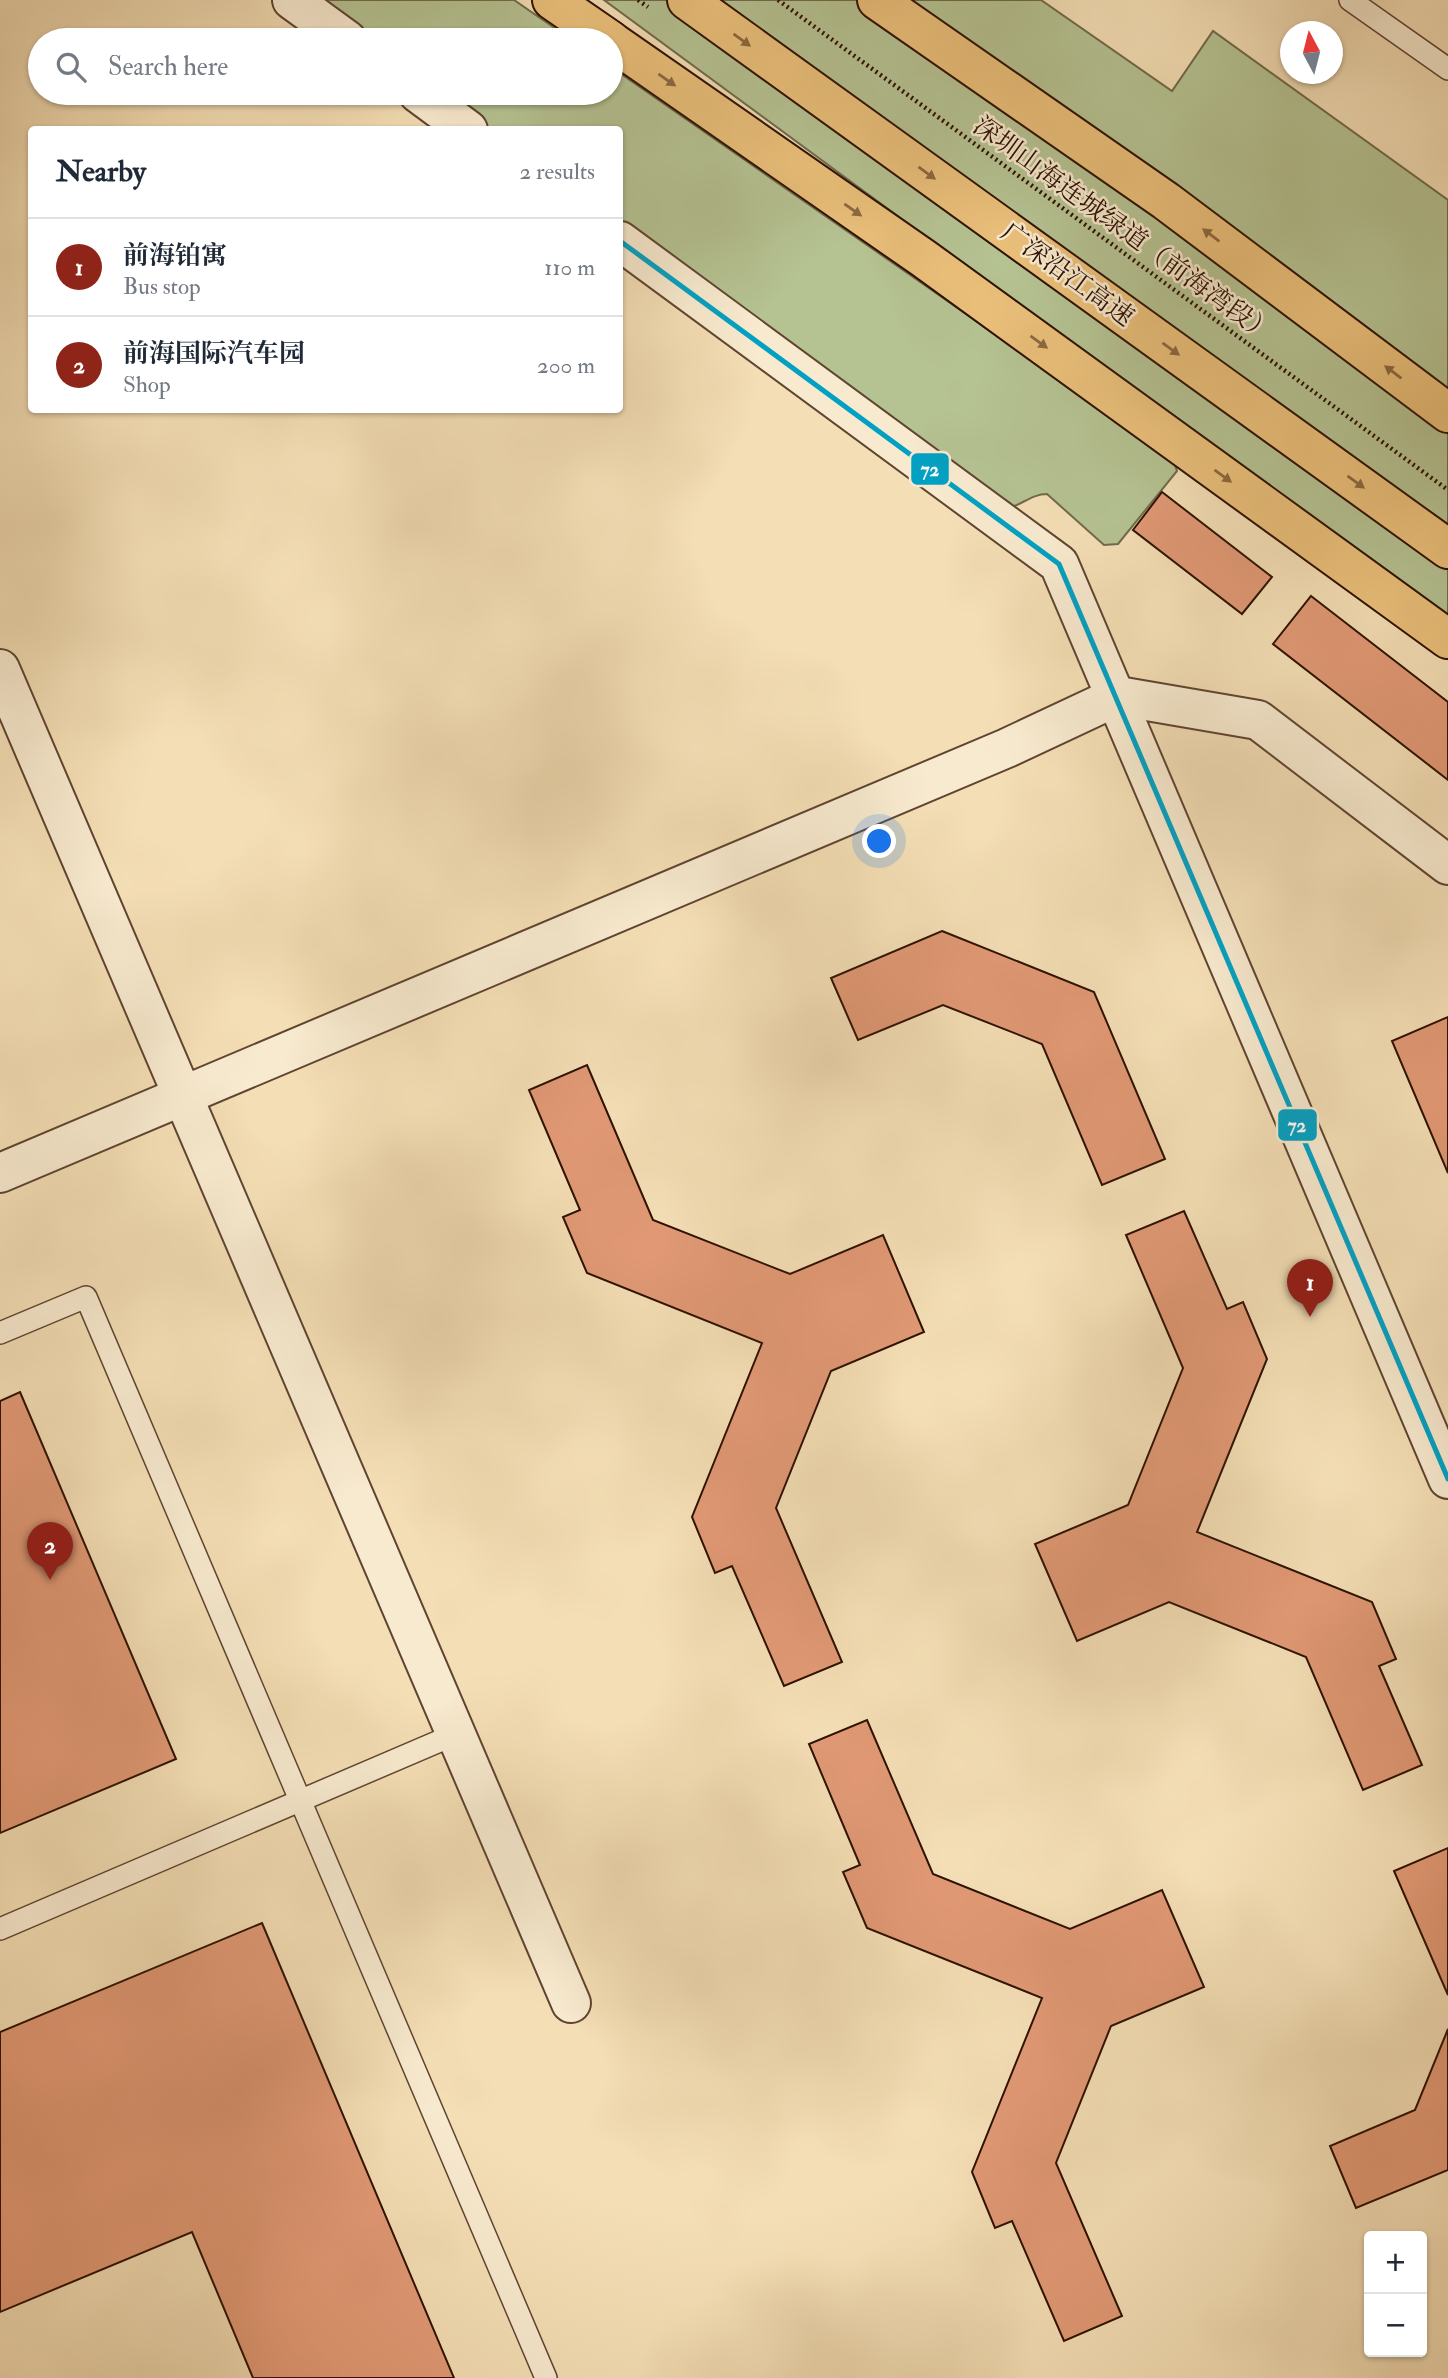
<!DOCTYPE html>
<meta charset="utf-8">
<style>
body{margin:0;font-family:"IM FELL Double Pica","Noto Serif SC",serif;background:#f2f2f3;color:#1f2937}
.controls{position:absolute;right:21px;bottom:21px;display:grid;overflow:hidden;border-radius:7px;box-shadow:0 2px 5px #0004}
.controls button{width:63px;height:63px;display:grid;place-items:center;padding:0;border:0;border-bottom:2px solid #e0e1e3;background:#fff;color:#1f2937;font:35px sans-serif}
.compass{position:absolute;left:1280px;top:21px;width:63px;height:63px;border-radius:50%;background:#fff;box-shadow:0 2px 5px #0004;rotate:353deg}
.you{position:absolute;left:880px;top:842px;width:24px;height:24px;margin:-18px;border:5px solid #fff;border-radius:50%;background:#1a73e8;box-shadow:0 0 0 10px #1a73e833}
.badge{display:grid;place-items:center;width:46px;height:46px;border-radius:50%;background:#8f2418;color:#fff;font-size:23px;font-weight:700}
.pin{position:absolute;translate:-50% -58px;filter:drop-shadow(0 2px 4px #0008)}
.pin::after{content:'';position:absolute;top:37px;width:24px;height:21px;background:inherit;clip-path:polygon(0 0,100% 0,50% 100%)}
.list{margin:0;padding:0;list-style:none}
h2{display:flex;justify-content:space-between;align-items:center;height:91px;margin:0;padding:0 28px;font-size:30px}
h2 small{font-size:23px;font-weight:400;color:#747a83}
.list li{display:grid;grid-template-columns:46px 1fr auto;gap:21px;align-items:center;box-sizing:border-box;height:98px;padding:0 28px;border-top:2px solid #e0e1e3}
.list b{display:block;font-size:26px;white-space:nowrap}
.list p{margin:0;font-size:23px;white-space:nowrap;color:#747a83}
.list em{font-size:23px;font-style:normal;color:#747a83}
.icon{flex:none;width:38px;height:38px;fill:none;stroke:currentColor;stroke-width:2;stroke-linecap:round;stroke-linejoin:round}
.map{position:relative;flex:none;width:1448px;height:2378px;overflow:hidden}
.search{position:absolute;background:#fff;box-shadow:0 2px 5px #0004;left:28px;top:28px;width:595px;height:77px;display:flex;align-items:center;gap:18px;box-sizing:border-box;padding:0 24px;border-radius:38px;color:#747a83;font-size:26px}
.panel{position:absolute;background:#fff;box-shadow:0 2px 5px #0004;left:28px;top:126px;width:595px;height:287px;border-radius:7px}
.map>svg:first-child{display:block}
</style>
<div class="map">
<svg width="1448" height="2378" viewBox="0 0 1448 2378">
<rect width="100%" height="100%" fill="#f4deb5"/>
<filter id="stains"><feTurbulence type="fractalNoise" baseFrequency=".00286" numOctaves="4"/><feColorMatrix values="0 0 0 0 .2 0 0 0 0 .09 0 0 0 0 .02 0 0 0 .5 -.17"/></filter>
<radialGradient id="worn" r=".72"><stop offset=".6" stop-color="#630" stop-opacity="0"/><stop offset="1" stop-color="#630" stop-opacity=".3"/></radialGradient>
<!-- green -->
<g fill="#b5c292" stroke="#716a4b" stroke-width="2">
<path d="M314,0h200l58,40h-203z"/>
<path d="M604,0h437l131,91 41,-60 235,169v421z"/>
<path d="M611,67l561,390 5,14 -59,73 -14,1 -57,-51c-16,0 -26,12 -42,15l-385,-284v-95l-130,-1 -50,-36h171z"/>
</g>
<!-- building -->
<g fill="#e19975" stroke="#2d1104" stroke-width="2">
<path d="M1162,492l110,85 -30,37 -109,-84z"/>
<path d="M1311,596l137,106v78l-175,-136z"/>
<path d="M942,931l152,61 71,167 -63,26 -60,-141 -99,-39 -85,35 -27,-62z"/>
<path d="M1448,1017v156l-56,-132z"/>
<path d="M587,1065l66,155 137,54 93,-39 41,97 -93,39 -55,137 66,154 -58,24 -52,-120 -17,7 -23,-56 70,-174 -175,-70 -24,-56 17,-7 -51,-120z"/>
<path d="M1184,1211l43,98 16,-7 24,57 -70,173 175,70 24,57 -17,7 43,99 -59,25 -57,-133 -137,-55 -92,39 -42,-97 93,-39 55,-137 -57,-133z"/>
<path d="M20,1392l156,367 -176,74v-432z"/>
<path d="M867,1720l66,154 137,55 92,-39 42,97 -93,39 -55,137 66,153 -58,25 -52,-120 -17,7 -23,-56 70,-174 -175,-70 -24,-56 17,-7 -51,-121z"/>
<path d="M1448,1848v147l-54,-124z"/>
<path d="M262,1923l192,455h-201l-61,-146 -192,80v-280z"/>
<path d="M1448,2029v141l-92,38 -26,-62 85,-36z"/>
</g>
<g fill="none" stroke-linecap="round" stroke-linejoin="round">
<!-- lane casing -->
<g stroke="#5f4430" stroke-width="24">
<g id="lane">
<path d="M1350,0l98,69"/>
<path d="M0,1333l86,-36 460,1081"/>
<path d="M0,1929l456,-195"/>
</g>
</g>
<!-- street casing -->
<g stroke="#5f4430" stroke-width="42">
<g id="street">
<path d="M292,0l55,40"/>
<path d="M418,93l50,37"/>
<path d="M620,241l439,323 389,915"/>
<path d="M0,669l571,1334"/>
<path d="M0,1173l1007,-425 111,-52 140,24 190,145"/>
</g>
</g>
<!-- highway casing -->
<g stroke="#2d1104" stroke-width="42">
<g id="highway">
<path d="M552,0l58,40"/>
<path d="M687,0l761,549"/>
<path d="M877,0l289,201 282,212"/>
<path d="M611,41l312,217 525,381"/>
</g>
</g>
<!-- path -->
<g stroke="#2d1104" stroke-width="4.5" stroke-dasharray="2 3.5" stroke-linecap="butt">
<path d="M638,0l10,7"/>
<path d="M778,0l670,490"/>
</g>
<!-- lane -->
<use href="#lane" stroke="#f8eacf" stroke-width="21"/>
<!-- street -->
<use href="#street" stroke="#f8eacf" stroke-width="38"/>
<!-- highway -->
<use href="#highway" stroke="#eabf7a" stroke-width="38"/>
<!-- bus-1 casing -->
<g stroke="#f8eacf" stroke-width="10">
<path id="bus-1" d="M620,241l439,323 389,915"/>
</g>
<!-- bus-1 -->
<use href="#bus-1" stroke="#02a1c4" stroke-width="5"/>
</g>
<!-- one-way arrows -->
<defs><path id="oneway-solid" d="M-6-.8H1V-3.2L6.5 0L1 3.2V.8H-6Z" transform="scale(1.75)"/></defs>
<g fill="#8c683f">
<use href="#oneway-solid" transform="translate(742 40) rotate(36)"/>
<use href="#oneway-solid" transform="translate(667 80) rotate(35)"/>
<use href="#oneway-solid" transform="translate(927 173) rotate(36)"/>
<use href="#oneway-solid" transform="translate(853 210) rotate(35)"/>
<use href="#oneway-solid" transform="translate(1211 235) rotate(-143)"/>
<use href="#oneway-solid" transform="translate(1039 342) rotate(36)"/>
<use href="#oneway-solid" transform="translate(1171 349) rotate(36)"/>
<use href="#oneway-solid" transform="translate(1393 372) rotate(-143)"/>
<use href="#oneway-solid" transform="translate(1223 476) rotate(36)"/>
<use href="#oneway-solid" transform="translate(1356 482) rotate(36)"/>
</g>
<g text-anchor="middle" stroke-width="5" stroke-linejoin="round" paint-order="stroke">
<!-- street labels -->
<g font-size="26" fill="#2d1104" stroke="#f8eacf">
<text transform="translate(1124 229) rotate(36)" y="9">深圳山海连城绿道（前海湾段）</text>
<text transform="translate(1068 274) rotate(36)" y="9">广深沿江高速</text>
</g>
</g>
<g stroke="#f8eacf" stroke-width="2.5">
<rect x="910" y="452" width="40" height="34" rx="7" fill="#02a1c4"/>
<rect x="1277" y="1108" width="41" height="34" rx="7" fill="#02a1c4"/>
</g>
<g font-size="19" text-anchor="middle" font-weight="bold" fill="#fff">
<text x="930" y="476">72</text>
<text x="1297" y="1132">72</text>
</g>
<rect width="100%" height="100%" filter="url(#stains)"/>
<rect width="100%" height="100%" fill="url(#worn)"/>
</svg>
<div class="controls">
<button>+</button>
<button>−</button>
</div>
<svg class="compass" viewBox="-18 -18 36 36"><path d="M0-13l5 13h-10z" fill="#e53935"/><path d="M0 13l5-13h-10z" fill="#747a83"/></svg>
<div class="you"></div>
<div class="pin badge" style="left:1310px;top:1317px">1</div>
<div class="pin badge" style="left:50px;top:1580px">2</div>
<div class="search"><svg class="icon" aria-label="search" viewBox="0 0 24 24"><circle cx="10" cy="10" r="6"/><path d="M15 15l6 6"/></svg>Search here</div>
<section class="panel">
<h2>Nearby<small>2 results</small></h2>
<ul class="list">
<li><span class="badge">1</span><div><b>前海铂寓</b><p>Bus stop</p></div><em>110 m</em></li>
<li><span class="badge">2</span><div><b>前海国际汽车园</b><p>Shop</p></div><em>200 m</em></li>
</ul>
</section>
</div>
